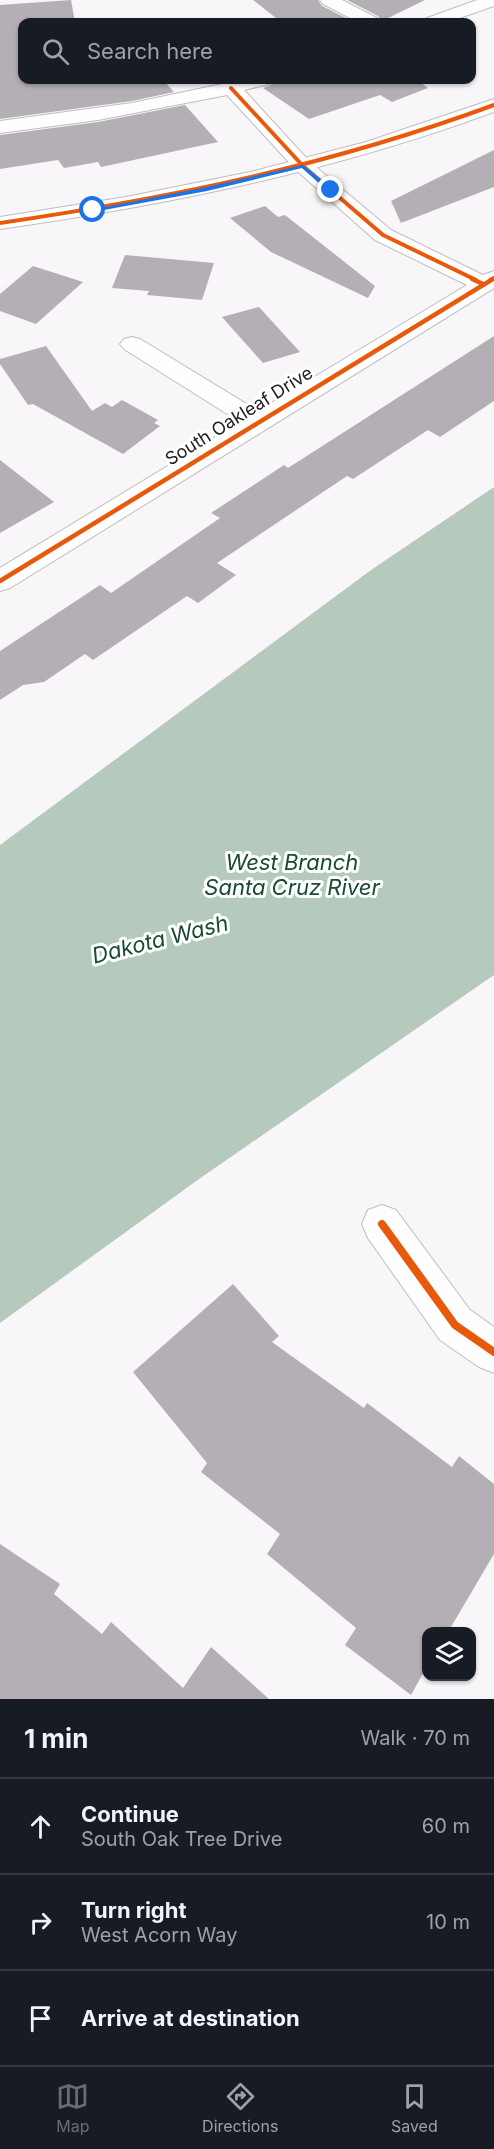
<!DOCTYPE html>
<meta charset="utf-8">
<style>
body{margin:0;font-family:Inter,sans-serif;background:#20242c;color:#f1f3f6}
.controls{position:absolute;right:18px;bottom:18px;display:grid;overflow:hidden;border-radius:12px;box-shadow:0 2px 4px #0004}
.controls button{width:54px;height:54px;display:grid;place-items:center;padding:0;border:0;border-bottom:2px solid #363941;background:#171b24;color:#f1f3f6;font:30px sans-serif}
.stop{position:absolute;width:18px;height:18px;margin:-14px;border:4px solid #1a73e8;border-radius:50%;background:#fff}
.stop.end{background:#1a73e8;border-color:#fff;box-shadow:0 2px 6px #0008}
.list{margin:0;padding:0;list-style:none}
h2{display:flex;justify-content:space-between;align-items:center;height:78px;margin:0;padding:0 24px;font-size:26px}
h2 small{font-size:20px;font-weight:400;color:#9ea1a6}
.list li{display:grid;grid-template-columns:39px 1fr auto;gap:18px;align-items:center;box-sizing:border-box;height:96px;padding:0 24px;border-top:2px solid #363941}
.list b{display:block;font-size:22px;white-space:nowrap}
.list p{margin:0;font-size:20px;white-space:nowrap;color:#9ea1a6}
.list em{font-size:20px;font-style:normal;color:#9ea1a6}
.icon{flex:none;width:33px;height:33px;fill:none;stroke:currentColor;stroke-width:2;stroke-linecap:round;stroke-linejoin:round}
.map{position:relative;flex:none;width:494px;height:1699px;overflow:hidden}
.search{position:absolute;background:#171b24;box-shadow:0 2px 4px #0004;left:18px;right:18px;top:18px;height:66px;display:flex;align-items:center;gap:15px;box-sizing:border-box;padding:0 21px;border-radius:12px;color:#9ea1a6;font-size:22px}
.sheet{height:366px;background:#171b24}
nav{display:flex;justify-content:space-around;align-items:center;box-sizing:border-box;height:84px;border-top:2px solid #363941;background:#171b24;font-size:16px;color:#9ea1a6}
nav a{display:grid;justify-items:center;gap:3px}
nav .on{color:#6d6c6d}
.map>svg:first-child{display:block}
</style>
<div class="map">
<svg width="494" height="1699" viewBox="0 0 494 1699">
<rect width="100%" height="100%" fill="#f8f6f8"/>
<!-- water -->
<path fill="#b6c9bd" d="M494,487v488l-295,204 -199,144v-478l371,-275z"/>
<!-- building -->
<g fill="#b4afb5">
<path d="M71,0l4,22h-53v58h141l11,12 -42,9 -132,18v-114z"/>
<path d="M253,0h65l4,6 32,16h-73z"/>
<path d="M347,0h78l-43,21 -4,-5z"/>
<path d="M273,80h144l11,8 -36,14 -12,-7 -71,24 -46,-31 8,-3z"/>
<path d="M185,105l33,37 -117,25 -3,-5 -34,6 -6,-8 -58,9v-34l98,-13z"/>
<path d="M494,150v37l-93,36 -10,-22z"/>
<path d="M265,206l13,11 7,-2 90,71 -7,12 -97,-46 -41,-34z"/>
<path d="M125,255l89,8 -12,37 -55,-5 2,-4 -37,-3z"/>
<path d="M33,266l50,16 -47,42 -36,-13v-17z"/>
<path d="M259,307l41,45 -37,11 -41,-46z"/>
<path d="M494,336v65l-54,36 -12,-7 -75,49 -6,-3 -130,87 19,12 -38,28 -11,-7 -94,64 -8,-6 -41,28 -21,3 -23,15v-49l100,-66 11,8 109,-75 -9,-5 73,-48 4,3z"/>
<path d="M46,346l46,65 13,-8 7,4 10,-7 36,20 -4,3 6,3 -37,28 -90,-50 -5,1 -28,-41v-5z"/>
<path d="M0,460l54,42 -54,31z"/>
<path d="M233,1284l46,52 -7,6 92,66 3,-5 85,64 7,-11 35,28v70l-46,78h-22v36l-15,27 -66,-50 11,-17 -89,-74 13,-20 -79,-62 6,-9 -74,-91z"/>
<path d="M0,1544l60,40 -6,10 48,40 9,-12 72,66 28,-41 58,52h-269z"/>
</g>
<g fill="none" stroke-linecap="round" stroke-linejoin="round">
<!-- minor casing -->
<g stroke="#bfbdbf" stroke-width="2">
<g id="minor">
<path d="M320,0h22l35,18 3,4h-22l-35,-18z"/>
<path d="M477,0h17v6l-46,16h-24l3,-4z"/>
<path d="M241,80h30l-2,4 -25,6 66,72 81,68 92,45 11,-4v17l-484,300 -10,3v-23l240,-146 -116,-73 -4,-5 4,-5 8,-2 8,2 118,72 209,-126 -92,-45 -79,-70 -69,-75 -129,25 -98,13v-12l132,-18z"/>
<path d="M382,1205l14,5 74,100 24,17v46l-15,-6 -39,-27 -72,-102 -6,-14 6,-14z"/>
</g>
</g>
<!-- tertiary casing -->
<g stroke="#bfbdbf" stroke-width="2">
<path id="tertiary" d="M494,99v13c-160,59 -325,93 -494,117v-12l126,-20 124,-25 116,-30z"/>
</g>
<!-- minor -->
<use href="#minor" fill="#fefefe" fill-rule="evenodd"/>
<!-- tertiary -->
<use href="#tertiary" fill="#fefefe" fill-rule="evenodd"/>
<!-- cycleway-far2 casing -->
<g stroke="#fff" stroke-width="6">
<g id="cycleway-far2">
<path d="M231,88l72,78 80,69 93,45"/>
<path d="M0,223c171,-25 331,-58 494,-118"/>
<path d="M490,280l4,-2"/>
</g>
</g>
<!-- cycleway-far1 casing -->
<g stroke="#fff" stroke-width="8">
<g id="cycleway-far1">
<path d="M472,279l11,5"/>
<path d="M0,581l493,-302"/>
</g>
</g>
<!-- cycleway casing -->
<g stroke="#fff" stroke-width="11">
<path id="cycleway" d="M382,1224l73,101 39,27"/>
</g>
<!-- cycleway-far2 -->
<use href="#cycleway-far2" stroke="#e8590c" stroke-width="4"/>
<!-- cycleway-far1 -->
<use href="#cycleway-far1" stroke="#e8590c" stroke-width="4.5"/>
<!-- cycleway -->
<use href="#cycleway" stroke="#e8590c" stroke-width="8"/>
</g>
<!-- route -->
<path fill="#1a73e8" d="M303,165l30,24v3h-4l-27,-24 -95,23 -114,21 -3,-2 117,-23z"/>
<g text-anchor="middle" stroke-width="6" stroke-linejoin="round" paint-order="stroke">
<!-- far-street labels -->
<g font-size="18" fill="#222122" stroke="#fff">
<text transform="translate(239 416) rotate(-32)" y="6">South Oakleaf Drive</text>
</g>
<!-- water labels -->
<g font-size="22" font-style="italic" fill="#174b32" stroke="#fff">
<text x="292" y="870">West Branch<tspan x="292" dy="25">Santa Cruz River</tspan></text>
<text transform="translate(160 939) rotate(-14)" y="8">Dakota Wash</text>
</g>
</g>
</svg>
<div class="controls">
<button><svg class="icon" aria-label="layers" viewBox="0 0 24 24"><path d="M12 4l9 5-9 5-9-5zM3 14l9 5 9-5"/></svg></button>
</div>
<div class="stop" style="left:93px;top:210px"></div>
<div class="stop end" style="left:331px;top:190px"></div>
<div class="search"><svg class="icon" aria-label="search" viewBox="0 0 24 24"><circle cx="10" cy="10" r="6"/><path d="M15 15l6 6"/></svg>Search here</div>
</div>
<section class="sheet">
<h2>1 min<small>Walk · 70 m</small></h2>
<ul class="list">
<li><svg class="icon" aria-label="ahead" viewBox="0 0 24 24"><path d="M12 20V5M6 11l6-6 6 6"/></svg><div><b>Continue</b><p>South Oak Tree Drive</p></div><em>60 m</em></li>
<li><svg class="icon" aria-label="right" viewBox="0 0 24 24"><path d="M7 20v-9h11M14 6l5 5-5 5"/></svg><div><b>Turn right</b><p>West Acorn Way</p></div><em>10 m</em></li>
<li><svg class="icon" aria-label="arrive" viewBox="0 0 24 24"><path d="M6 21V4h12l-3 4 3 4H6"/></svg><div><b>Arrive at destination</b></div></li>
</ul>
</section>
<nav>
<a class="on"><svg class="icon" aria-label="map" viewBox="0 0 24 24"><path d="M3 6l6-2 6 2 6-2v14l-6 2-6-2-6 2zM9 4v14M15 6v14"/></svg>Map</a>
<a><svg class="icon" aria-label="directions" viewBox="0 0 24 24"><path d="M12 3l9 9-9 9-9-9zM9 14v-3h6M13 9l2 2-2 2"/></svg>Directions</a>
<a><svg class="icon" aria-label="saved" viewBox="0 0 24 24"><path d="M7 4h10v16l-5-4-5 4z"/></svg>Saved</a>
</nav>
